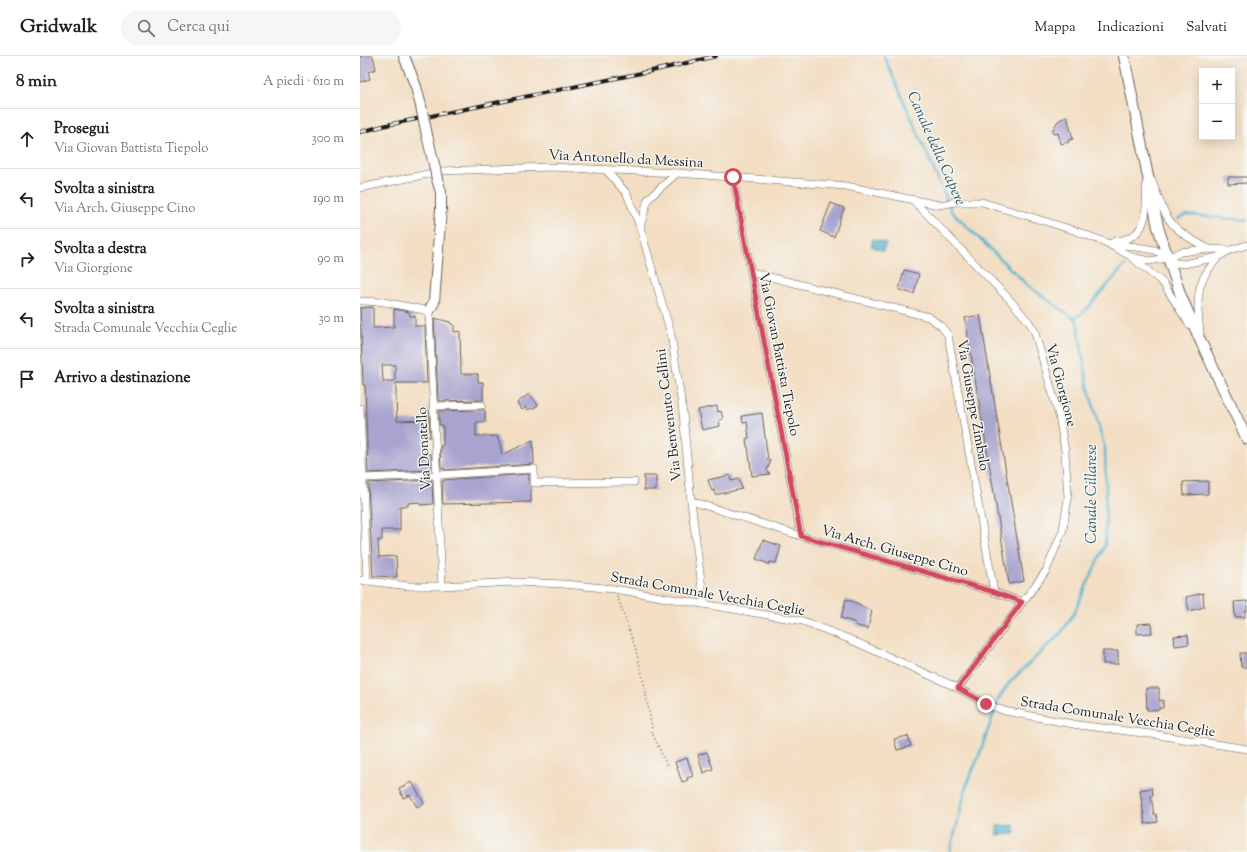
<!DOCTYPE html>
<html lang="it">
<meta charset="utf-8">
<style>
body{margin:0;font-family:"Sorts Mill Goudy",serif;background:#f6f6f6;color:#202124}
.controls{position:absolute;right:12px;top:12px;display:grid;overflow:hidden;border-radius:0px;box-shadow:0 2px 10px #0003}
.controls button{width:36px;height:36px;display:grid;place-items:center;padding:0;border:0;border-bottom:1px solid #e0e0e0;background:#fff;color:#202124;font:20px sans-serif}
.stop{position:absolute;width:12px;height:12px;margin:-9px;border:3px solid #d1495b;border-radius:50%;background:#fff}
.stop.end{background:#d1495b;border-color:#fff;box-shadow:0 1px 4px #0008}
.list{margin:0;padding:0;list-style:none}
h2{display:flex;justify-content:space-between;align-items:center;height:52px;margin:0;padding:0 16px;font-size:17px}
h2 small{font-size:13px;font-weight:400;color:#757577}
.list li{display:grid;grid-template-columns:26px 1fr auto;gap:12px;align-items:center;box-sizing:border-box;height:60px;padding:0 16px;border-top:1px solid #e0e0e0}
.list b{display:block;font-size:15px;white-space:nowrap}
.list p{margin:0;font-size:13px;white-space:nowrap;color:#757577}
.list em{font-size:13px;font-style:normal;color:#757577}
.icon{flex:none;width:22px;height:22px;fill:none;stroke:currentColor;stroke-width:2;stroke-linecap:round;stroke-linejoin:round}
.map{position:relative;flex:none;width:887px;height:796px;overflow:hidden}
header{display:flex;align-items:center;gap:24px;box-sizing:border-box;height:56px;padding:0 20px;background:#fff;border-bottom:1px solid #e0e0e0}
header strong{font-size:19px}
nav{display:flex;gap:22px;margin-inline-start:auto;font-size:14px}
.search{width:280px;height:36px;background:#f6f6f6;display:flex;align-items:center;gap:10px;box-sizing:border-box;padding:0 14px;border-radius:22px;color:#757577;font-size:15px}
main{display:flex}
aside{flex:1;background:#fff}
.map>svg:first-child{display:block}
</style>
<header>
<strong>Gridwalk</strong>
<div class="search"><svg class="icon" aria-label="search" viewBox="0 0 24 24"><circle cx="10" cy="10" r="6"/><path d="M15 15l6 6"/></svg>Cerca qui</div>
<nav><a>Mappa</a><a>Indicazioni</a><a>Salvati</a></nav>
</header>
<main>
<aside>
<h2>8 min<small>A piedi · 610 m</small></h2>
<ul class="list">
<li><svg class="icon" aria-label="ahead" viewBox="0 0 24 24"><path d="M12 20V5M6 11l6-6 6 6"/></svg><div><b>Prosegui</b><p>Via Giovan Battista Tiepolo</p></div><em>300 m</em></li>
<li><svg class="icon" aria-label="left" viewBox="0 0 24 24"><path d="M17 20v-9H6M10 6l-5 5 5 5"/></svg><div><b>Svolta a sinistra</b><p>Via Arch. Giuseppe Cino</p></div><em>190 m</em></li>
<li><svg class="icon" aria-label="right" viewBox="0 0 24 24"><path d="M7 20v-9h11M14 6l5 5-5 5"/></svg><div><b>Svolta a destra</b><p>Via Giorgione</p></div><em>90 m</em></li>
<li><svg class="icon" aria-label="left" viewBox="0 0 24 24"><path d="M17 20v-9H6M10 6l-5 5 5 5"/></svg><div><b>Svolta a sinistra</b><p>Strada Comunale Vecchia Ceglie</p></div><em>30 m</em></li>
<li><svg class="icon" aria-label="arrive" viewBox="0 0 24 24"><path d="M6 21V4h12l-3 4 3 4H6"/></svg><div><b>Arrivo a destinazione</b></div></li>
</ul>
</aside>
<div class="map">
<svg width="887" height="796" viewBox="0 0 887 796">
<rect width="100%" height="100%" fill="#f6f6f2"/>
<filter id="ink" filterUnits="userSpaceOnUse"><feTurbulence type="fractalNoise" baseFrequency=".025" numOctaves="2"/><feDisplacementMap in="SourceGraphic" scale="8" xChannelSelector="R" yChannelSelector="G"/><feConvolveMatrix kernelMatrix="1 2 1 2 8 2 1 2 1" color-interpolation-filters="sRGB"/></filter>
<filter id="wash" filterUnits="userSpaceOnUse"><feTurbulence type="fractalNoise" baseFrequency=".012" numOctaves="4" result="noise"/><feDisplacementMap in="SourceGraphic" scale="16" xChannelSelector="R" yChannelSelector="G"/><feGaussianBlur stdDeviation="0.9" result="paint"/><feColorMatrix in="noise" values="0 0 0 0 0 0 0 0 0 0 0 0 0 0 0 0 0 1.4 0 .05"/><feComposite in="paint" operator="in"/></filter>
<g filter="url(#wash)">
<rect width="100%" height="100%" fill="#f3dec3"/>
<!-- water -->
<g fill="#51b4d0" stroke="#366876">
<path d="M513,183l13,4 -3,8 -12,-5z"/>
<path d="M654,769l1,9 -18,1v-9z"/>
</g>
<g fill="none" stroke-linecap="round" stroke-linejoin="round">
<!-- stream -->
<g stroke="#51b4d0" stroke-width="2.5">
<path d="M524,0l61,139 6,16 75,73 51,37 11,65 17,63 1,42 -1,54 -31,68 -13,20 -52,50 -10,15 -19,55 -13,31 -17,68"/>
<path d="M818,163l8,-4 61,5"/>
<path d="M713,262l10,-5 42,-48"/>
</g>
</g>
<g id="blocks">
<!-- building -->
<g fill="#a8a3cf" fill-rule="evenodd">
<path d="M0,0h13l3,13 -8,3 2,7 -10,3z"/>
<path d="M707,60l6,23 -5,1 1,2 -8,2 -3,-11 -5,1v-5l5,-8z"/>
<path d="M868,121h19v6l-19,1z"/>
<path d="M471,147l13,5 -10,29 -14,-6z"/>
<path d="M544,214l15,4 -5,20 -15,-4z"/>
<path d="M13,251v21l21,-1v-18l15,3 1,4h5v10h10l2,57h-31v15l1,23 29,-1v-10h3l1,27h-6l1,17h6v16l-63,3 -3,-88h-2l-3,-77zM22,309h13v16h-12z"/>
<path d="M620,259l44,266 -15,3 -44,-266z"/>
<path d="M74,262l16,4 1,2 3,1v7l6,-1 1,43h17v8h5v18l-45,1z"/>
<path d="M169,338l9,11 -5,4 -2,-1 -3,2 -2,-3 -4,3 -5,-7z"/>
<path d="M357,350l1,6 3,-1 2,8 -4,1 1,6 -18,4 -4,-20z"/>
<path d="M125,354v12h-8v1h-1v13h21l3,9 2,10 31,-15 1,24 -90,6v-2h-3l-1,-21 3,-2v-20h-4v-14z"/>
<path d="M402,357l6,47h2v3l-3,7 3,4 -18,2 -4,-29h-1l-1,-8 3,-1 -2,-16 -4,1 -1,-7z"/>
<path d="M169,418v9l2,4v15l-88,2 -1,-23h2v-1z"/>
<path d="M370,419l1,6 8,-2 3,10 -27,6 -1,-5 -2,1 -4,-11z"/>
<rect x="284" y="420" width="12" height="14"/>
<path d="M72,424l1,24 -13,1v-3l-12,1v3h-8v24h-18v10h-4l1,17 17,-1 1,21 -24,-1 -5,-93z"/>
<path d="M848,425v13l-24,1 -1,-13z"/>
<path d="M403,484l18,6 -5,17 -6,-1 -1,2 -13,-5z"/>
<path d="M843,537l1,14 -15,4 -3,-14z"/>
<path d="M486,543l15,6v2l11,3 -4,19 -13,-4 1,-2 -15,-5z"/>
<path d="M887,545v10h-2v6h-10l-1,-15z"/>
<path d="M791,567l1,10 -15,1v-10z"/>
<path d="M828,579l1,9 -14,2 -1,-10z"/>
<rect x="743" y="595" width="15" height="13"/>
<path d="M880,597h7v14h-6z"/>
<path d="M786,632h13v13l4,-1v8h-4v2h-12z"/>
<path d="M548,680l3,10 -14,4 -3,-11z"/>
<path d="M347,696l6,17 -10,4 -5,-18z"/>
<path d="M327,702l6,18 -6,2 1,2 -6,2 -7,-20z"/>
<path d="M52,726l12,21 -7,4 -7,-12 -7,3 -4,-10z"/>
<path d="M792,732l1,7 -2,1 3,19 2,-1 2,8 -13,2 -5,-34z"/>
</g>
</g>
</g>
<g filter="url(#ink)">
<use href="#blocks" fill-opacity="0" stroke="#676056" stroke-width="1"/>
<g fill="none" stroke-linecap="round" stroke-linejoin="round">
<!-- street casing -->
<g stroke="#676056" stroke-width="8">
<g id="street">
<path d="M246,114l21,24 13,33 31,107 12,79 8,88 13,103"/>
<path d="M373,121l68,359"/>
<path d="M792,125c4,10 8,22 13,32 9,18 27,27 44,36"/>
<path d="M0,132l82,-17 107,-4 128,6 169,13 93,19 17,-3h26l91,28 32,12 25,14 33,27 26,41"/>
<path d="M553,144l97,100 19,22 5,8 15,51 10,35 6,35 3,47 -5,32 -17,41 -88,117"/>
<path d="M280,171l8,-28 29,-26"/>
<path d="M755,185c34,-2 32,-32 31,-57"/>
<path d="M751,187l44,7 21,13 8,1 34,-7 12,-7 17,-5"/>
<path d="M772,201l17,4 19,-3 12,-6 29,-3 21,1"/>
<path d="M391,216l178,45 12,9 7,9 46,257"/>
<path d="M0,245l24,1 45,9 13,275"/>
<path d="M840,277c-2,-19 -5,-41 5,-58 4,-7 9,-12 13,-18"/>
<path d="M74,350l48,-1"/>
<path d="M0,352l7,173"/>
<path d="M3,422l74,-3 97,-6v14l100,-1"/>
<path d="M331,445l110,35 193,56 28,10"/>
<path d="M0,524l49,6h33l74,-4 48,2 50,5 189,32 46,18 109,49 28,16 19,7 73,14 73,9 96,15"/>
</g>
</g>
<!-- secondary casing -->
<g stroke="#676056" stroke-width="12">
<g id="secondary">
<path d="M44,0l12,31 5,19"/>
<path d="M764,0l34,171 10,31 13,38 20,46 46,97"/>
<path d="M67,79l8,34"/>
<path d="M69,255l5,-9 7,-93v-17l-4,-13"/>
</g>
</g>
<!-- path -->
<path stroke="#676056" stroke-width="1.5" stroke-dasharray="1 3" stroke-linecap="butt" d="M257,540l18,51 8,31 10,57 15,33"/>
<!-- street -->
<use href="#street" stroke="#fff" stroke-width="7"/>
<!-- secondary -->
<use href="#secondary" stroke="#fff" stroke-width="10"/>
<!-- rail casing -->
<g stroke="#1c1c1c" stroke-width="4">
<path id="rail" d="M0,76l27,-7 274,-56 55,-13"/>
</g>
<!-- rail -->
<use href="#rail" stroke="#f6f6f2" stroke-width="2.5" stroke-dasharray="8" stroke-linecap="butt"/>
<!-- secondary-bridge casing -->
<g stroke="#676056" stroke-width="12" stroke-linecap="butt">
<g id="secondary-bridge">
<path d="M61,50l6,29"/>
<path d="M75,113l2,10"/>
</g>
</g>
<!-- secondary-bridge -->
<use href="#secondary-bridge" stroke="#fff" stroke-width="10"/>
</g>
</g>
<g fill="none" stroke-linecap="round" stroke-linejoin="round" filter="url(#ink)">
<!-- route -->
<path stroke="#d1495b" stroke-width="5" d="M373,121l68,359 193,56 28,10 -64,86 28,16"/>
</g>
<g text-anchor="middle" stroke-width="3" stroke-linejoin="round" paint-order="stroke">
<!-- street labels -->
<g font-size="14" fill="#1c1c1c" stroke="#f6f6f2">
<text transform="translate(266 102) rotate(3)" y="5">Via Antonello da Messina</text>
<text transform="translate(420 298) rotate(79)" y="5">Via Giovan Battista Tiepolo</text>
<text transform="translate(702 329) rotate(75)" y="5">Via Giorgione</text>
<text transform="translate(614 349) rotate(80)" y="5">Via Giuseppe Zimbalo</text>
<text transform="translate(308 359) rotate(-97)" y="5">Via Benvenuto Cellini</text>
<text transform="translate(63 393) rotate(-93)" y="5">Via Donatello</text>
<text transform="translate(535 494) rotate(16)" y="5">Via Arch. Giuseppe Cino</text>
<text transform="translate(348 537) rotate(10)" y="5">Strada Comunale Vecchia Ceglie</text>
<text transform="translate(758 660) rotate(9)" y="5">Strada Comunale Vecchia Ceglie</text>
</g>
<!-- water labels -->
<g font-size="15" font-style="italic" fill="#315964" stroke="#f6f6f2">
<text transform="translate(577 92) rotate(66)" y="5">Canale della Capere</text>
<text transform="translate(731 438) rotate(-90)" y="5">Canale Cillarese</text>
</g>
</g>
</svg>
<div class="controls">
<button>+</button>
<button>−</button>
</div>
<div class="stop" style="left:373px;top:121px"></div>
<div class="stop end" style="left:626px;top:648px"></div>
</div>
</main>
